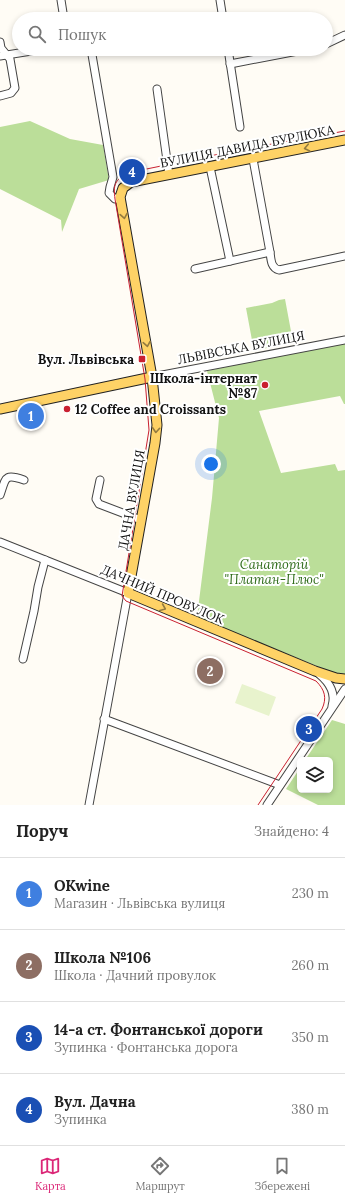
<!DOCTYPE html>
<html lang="uk">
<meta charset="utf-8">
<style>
body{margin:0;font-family:Lora,serif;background:#f2f2f2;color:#222}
.controls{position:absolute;right:12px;bottom:12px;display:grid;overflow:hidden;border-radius:6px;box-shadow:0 2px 6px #0003}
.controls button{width:36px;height:36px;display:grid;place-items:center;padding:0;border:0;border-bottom:1px solid #e0e0e0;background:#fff;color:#222;font:20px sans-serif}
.you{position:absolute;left:211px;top:464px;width:14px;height:14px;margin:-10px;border:3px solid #fff;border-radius:50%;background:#1a73e8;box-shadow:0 0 0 6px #1a73e833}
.badge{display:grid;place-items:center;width:26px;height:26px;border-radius:50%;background:#db2777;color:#fff;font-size:13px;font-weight:700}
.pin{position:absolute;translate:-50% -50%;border:2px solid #fff;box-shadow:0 1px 4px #0006}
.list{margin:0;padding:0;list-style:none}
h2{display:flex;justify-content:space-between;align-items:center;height:52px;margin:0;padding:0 16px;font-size:17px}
h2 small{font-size:13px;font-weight:400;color:#767676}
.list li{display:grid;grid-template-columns:26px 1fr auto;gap:12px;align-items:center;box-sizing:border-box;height:72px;padding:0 16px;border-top:1px solid #e0e0e0}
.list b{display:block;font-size:15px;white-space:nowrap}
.list p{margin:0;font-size:13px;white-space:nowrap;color:#767676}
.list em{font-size:13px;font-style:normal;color:#767676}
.icon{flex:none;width:22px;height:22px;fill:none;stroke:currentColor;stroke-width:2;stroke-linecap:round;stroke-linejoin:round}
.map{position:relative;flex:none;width:345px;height:805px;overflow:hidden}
.search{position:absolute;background:#fff;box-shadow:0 2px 6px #0003;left:12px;right:12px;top:12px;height:44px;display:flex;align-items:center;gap:10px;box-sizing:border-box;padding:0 14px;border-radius:22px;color:#767676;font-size:15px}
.sheet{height:340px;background:#fff}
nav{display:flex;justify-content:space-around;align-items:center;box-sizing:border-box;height:56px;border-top:1px solid #e0e0e0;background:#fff;font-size:11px;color:#767676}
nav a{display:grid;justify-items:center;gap:2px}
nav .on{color:#db2777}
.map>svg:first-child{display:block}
</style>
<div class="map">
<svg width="345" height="805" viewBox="0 0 345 805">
<rect width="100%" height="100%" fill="#fffcf5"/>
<!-- forest -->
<g fill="#bbde99">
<path d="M30,121l40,18 33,6 6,35 -30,9 -17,43 -1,-12 -61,-31v-62z"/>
<path d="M285,299l8,43 -39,9 -8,-43 26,-5 7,-3z"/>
<path d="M345,342v62h-1l-4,-8 -81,15 22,62 54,-9 3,7 7,-1v206h-4l-144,-59 15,-119 7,-80 -12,-47z"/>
<path d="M332,720l13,4v81h-27l-32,-16 14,-21v22h30v-30h-25z"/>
</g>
<!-- pitch -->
<path fill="#e8f3cd" d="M242,684l34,13 -7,19 -34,-13z"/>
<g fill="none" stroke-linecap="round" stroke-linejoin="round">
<!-- minor casing -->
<g stroke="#444" stroke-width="9">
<g id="minor">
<path d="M61,0l3,19"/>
<path d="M220,0l3,19"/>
<path d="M0,42l1,6 9,11 5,29 -4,5 -11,3"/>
<path d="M326,44l19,-9"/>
<path d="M91,49l22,128 -3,10 -1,6 6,6h6"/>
<path d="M228,49l12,78"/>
<path d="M0,56l44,-7"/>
<path d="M230,64l78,-15"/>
<path d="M157,89l12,86"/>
<path d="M253,159l17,93c1,8 1,16 9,18l66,-14"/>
<path d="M210,167l20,94"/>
<path d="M195,269l75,-17"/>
<path d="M152,377l193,-37"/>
<path d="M100,480l-4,19 3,5 42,16"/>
<path d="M0,495c6,-17 4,-22 24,-15"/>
<path d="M0,542l128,51 -39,212"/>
<path d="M23,659l11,-48 4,-24 7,-27"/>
<path d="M319,674c11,9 17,19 13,32"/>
<path d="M104,719l176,66"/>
<path d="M267,805l78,-116"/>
</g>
</g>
<!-- major casing -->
<g stroke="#222" stroke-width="11">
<g id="major">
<path d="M345,140l-214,42 -8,6 -3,9 32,180 5,48 -2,18 -27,150 187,78 21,7 9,1"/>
<path d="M0,409l152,-32"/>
</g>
</g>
<!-- minor -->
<use href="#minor" stroke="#fff" stroke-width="7"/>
<!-- major -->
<use href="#major" stroke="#fed266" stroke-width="9"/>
<!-- tram -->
<path stroke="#c92030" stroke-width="1" d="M258,805l64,-96c5,-11 3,-19 -6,-28l-190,-80 -4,-5 27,-166 -4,-51 -30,-180c-2,-14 0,-19 12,-26l117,-24 101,-18"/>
</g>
<!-- one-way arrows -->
<defs><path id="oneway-chevron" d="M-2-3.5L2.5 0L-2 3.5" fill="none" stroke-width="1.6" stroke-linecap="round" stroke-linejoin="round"/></defs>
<g stroke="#937b40">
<use href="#oneway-chevron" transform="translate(307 148) rotate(168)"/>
<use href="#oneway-chevron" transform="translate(124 216) rotate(80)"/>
<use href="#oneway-chevron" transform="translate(147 344) rotate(80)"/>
<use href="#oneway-chevron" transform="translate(156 430) rotate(94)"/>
<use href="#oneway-chevron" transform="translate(163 608) rotate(23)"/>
</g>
<!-- markers -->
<g fill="#c92030" stroke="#fff" stroke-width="1.5">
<rect x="138" y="355" width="8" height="8" rx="2"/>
<circle cx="265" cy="385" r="4"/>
<circle cx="67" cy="409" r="4"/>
</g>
<g text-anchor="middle" stroke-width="4" stroke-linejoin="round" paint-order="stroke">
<!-- street labels -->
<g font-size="13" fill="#111" stroke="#fff">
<text transform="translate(247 146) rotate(-11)" y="5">ВУЛИЦЯ ДАВИДА БУРЛЮКА</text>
<text transform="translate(241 347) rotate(-11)" y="5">ЛЬВІВСЬКА ВУЛИЦЯ</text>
<text transform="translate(131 500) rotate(-80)" y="5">ДАЧНА ВУЛИЦЯ</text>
<text transform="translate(163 594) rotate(23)" y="5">ДАЧНИЙ ПРОВУЛОК</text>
</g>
<!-- poi labels -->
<g font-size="13" font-weight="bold" fill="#111" stroke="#fff" text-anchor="end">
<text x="134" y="364">Вул. Львівська</text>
<text x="257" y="383">Школа-інтернат<tspan x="257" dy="15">№87</tspan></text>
<text x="75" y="414" text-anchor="start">12 Coffee and Croissants</text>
</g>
<!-- park labels -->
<g font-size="13" font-style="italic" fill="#316d1c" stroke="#fff">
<text x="274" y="569">Санаторій<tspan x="274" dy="15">"Платан-Плюс"</tspan></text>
</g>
</g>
</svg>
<div class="controls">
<button><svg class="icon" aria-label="layers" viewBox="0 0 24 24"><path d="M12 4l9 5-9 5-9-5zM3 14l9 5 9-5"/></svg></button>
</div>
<div class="you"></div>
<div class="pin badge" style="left:31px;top:416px;background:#3f7fe0">1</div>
<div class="pin badge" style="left:210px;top:671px;background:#8d6e63">2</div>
<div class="pin badge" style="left:309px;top:729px;background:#1a4fb4">3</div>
<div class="pin badge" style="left:132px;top:172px;background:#1a4fb4">4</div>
<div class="search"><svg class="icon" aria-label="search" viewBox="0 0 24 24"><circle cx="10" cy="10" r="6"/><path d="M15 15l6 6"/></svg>Пошук</div>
</div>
<section class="sheet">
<h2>Поруч<small>Знайдено: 4</small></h2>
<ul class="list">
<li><span class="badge" style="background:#3f7fe0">1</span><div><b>OKwine</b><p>Магазин · Львівська вулиця</p></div><em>230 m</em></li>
<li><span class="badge" style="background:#8d6e63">2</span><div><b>Школа №106</b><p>Школа · Дачний провулок</p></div><em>260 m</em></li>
<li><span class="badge" style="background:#1a4fb4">3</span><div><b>14-а ст. Фонтанської дороги</b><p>Зупинка · Фонтанська дорога</p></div><em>350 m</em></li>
<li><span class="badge" style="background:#1a4fb4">4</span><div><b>Вул. Дачна</b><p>Зупинка</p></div><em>380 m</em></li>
</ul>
</section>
<nav>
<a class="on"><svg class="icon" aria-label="map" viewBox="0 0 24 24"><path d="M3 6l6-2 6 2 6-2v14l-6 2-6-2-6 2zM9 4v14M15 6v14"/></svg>Карта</a>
<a><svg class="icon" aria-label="directions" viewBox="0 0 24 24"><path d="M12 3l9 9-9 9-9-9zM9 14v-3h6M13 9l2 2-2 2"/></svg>Маршрут</a>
<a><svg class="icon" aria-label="saved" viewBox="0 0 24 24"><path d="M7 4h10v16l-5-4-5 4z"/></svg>Збережені</a>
</nav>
